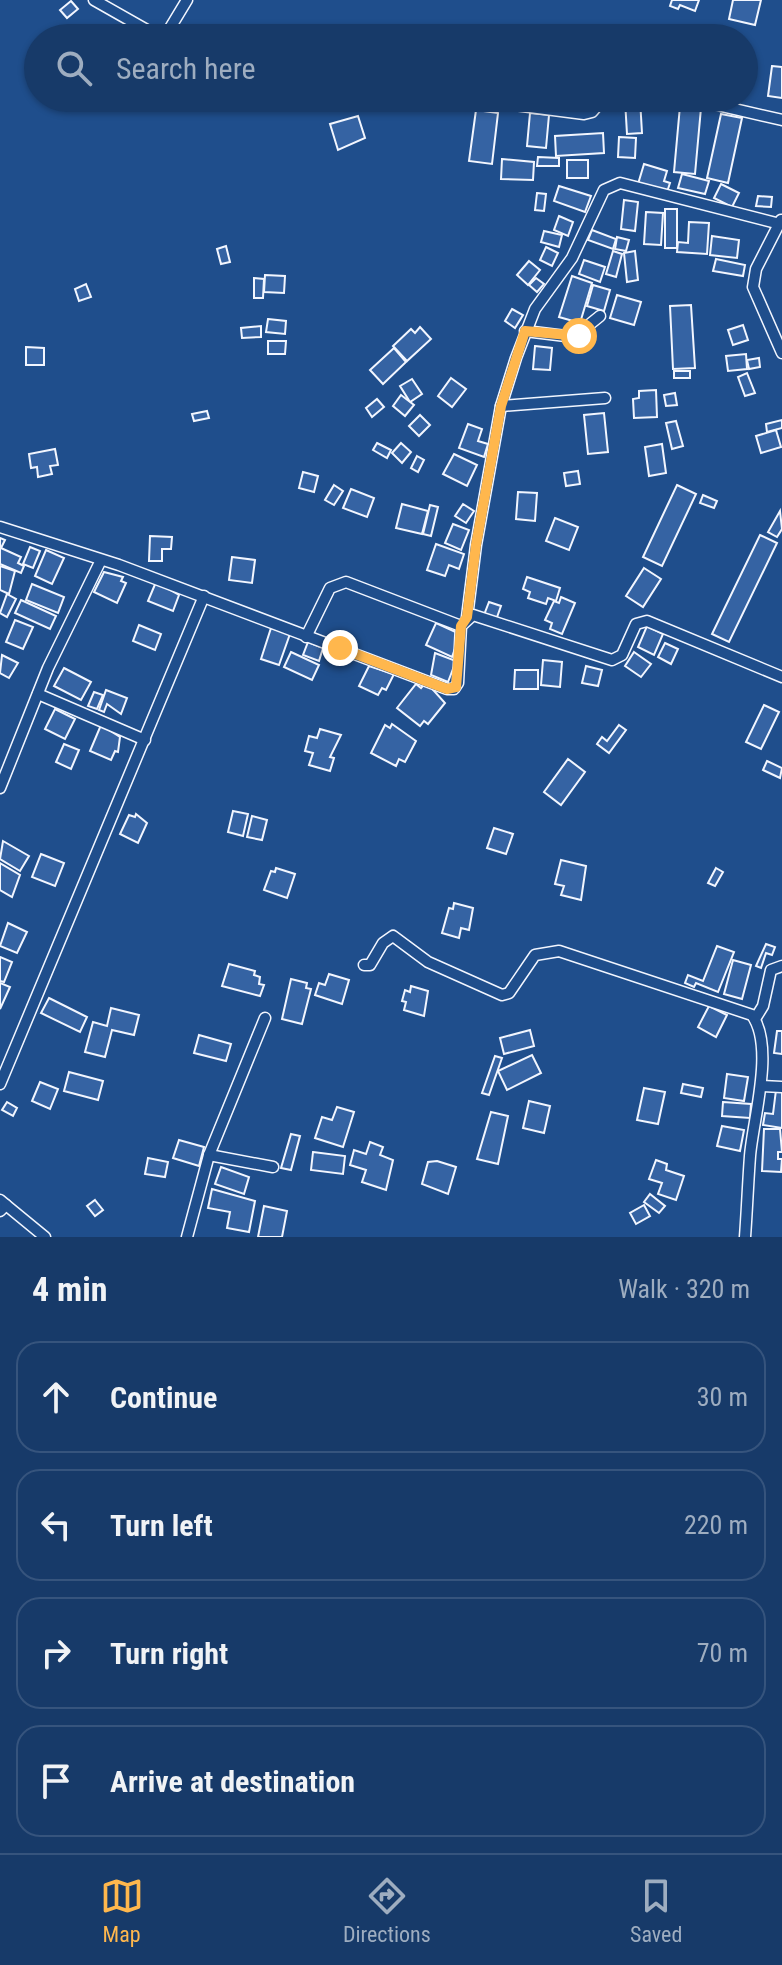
<!DOCTYPE html>
<meta charset="utf-8">
<style>
body{margin:0;font-family:"Roboto Condensed",sans-serif;background:#20416f;color:#f1f3f6}
.stop{position:absolute;width:24px;height:24px;margin:-18px;border:6px solid #ffb74d;border-radius:50%;background:#fff}
.stop.end{background:#ffb74d;border-color:#fff;box-shadow:0 2px 8px #0008}
.list{margin:0;padding:0;list-style:none}
h2{display:flex;justify-content:space-between;align-items:center;height:104px;margin:0;padding:0 32px;font-size:34px}
h2 small{font-size:26px;font-weight:400;color:#9eadc0}
.list li{display:grid;grid-template-columns:52px 1fr auto;gap:24px;align-items:center;box-sizing:border-box;height:112px;margin:0 16px 16px;padding:0 16px;border:2px solid #36547d;border-radius:24px}
.list b{display:block;font-size:30px;white-space:nowrap}
.list em{font-size:26px;font-style:normal;color:#9eadc0}
.icon{flex:none;width:44px;height:44px;fill:none;stroke:currentColor;stroke-width:2;stroke-linecap:round;stroke-linejoin:round}
.map{position:relative;flex:none;width:782px;height:1237px;overflow:hidden}
.search{position:absolute;background:#173a69;box-shadow:0 2px 6px #0004;left:24px;right:24px;top:24px;height:88px;display:flex;align-items:center;gap:20px;box-sizing:border-box;padding:0 28px;border-radius:44px;color:#9eadc0;font-size:30px}
.sheet{height:616px;background:#173a69}
nav{display:flex;justify-content:space-around;align-items:center;box-sizing:border-box;height:112px;border-top:2px solid #36547d;background:#173a69;font-size:22px;color:#9eadc0}
nav a{display:grid;justify-items:center;gap:4px}
nav .on{color:#ffb74d}
.map>svg:first-child{display:block}
</style>
<div class="map">
<svg width="782" height="1237" viewBox="0 0 782 1237">
<rect width="100%" height="100%" fill="#1f4e8c"/>
<!-- building -->
<g fill="#3563a3" stroke="#f2f6ff" stroke-width="2">
<path d="M672,0h27l-4,11 -15,-6 -2,4 -8,-3z"/>
<path d="M733,0h28l-6,25 -26,-6z"/>
<path d="M71,1l7,8 -11,9 -7,-8z"/>
<path d="M655,30l1,8h-27l-1,-4z"/>
<path d="M772,66l10,1v31l-14,-2z"/>
<path d="M640,99l2,34 -15,1 -2,-34z"/>
<path d="M680,106l21,2 -6,66 -21,-2z"/>
<path d="M476,110l22,3 -6,51 -23,-3z"/>
<path d="M530,113l19,2 -3,33 -19,-2z"/>
<path d="M721,114l21,4 -14,65 -21,-5z"/>
<path d="M358,116l7,22 -27,12 -8,-26z"/>
<path d="M603,133l1,20 -48,3 -1,-20z"/>
<path d="M619,137l17,1 -1,20 -17,-1z"/>
<path d="M538,157l21,1v8h-22z"/>
<path d="M502,159l32,3 -1,18 -32,-1z"/>
<rect x="567" y="160" width="21" height="18"/>
<path d="M644,164l23,7 -3,10 6,2 -3,9 -29,-8z"/>
<path d="M682,174l27,7 -4,13 -27,-6z"/>
<path d="M721,184l18,9 -7,14 -18,-9z"/>
<path d="M559,186l32,10 -6,16 -31,-11z"/>
<path d="M537,193l9,1 -2,17 -9,-1z"/>
<path d="M758,196l14,1 -1,10 -15,-1z"/>
<path d="M624,200l14,2 -3,29 -14,-2z"/>
<rect x="665" y="209" width="12" height="39"/>
<path d="M646,212l17,1 -2,32 -17,-1z"/>
<path d="M559,216l14,6 -5,14 -14,-6z"/>
<path d="M689,222l20,1 -2,31 -30,-2 1,-10 10,1z"/>
<path d="M592,230l24,9 -3,10 -25,-9z"/>
<path d="M544,231l18,4 -3,12 -18,-5z"/>
<path d="M712,236l27,4 -2,18 -27,-3z"/>
<path d="M617,237l12,3 -3,11 -11,-2z"/>
<path d="M226,246l4,16 -9,2 -4,-15z"/>
<path d="M546,247l12,6 -6,13 -12,-6z"/>
<path d="M613,251l9,3 -6,23 -10,-3z"/>
<path d="M635,251l3,29 -11,2 -3,-29z"/>
<path d="M716,259l29,6 -2,11 -30,-5z"/>
<path d="M584,260l21,7 -5,15 -21,-8z"/>
<path d="M529,261l11,9 -12,15 -11,-10z"/>
<path d="M265,275l20,1 -1,17 -20,-1z"/>
<path d="M572,276l20,7 -12,40 -21,-6z"/>
<path d="M254,278l10,1 -1,19h-9z"/>
<path d="M536,278l8,6 -7,8 -8,-7z"/>
<path d="M86,284l5,13 -12,4 -4,-12z"/>
<path d="M593,285l17,5 -6,21 -17,-5z"/>
<path d="M617,295l24,7 -7,23 -24,-7z"/>
<path d="M691,305l4,63 -22,1 -3,-63z"/>
<path d="M512,309l11,6 -8,13 -10,-7z"/>
<path d="M268,319l18,2 -1,13 -19,-2z"/>
<path d="M743,325l5,15 -15,5 -5,-15z"/>
<path d="M261,326v11l-19,1 -1,-10z"/>
<path d="M420,327l11,12 -24,22 -14,-15 18,-17 4,4z"/>
<path d="M268,341h18l-1,13h-17z"/>
<path d="M535,346l17,2 -2,22 -17,-1z"/>
<path d="M26,347l18,1v17h-18z"/>
<path d="M394,348l12,14 -23,22 -13,-14z"/>
<path d="M746,354l1,15 -19,2 -2,-15z"/>
<path d="M759,358l1,9 -11,2 -2,-9z"/>
<rect x="674" y="371" width="16" height="7"/>
<path d="M747,373l8,20 -10,3 -7,-19z"/>
<path d="M451,378l15,11 -14,18 -14,-11z"/>
<path d="M412,379l10,15 -12,8 -10,-16z"/>
<path d="M656,390l1,27 -23,1 -1,-19 6,-1v-7z"/>
<path d="M675,393l2,12 -11,1 -2,-11z"/>
<path d="M401,395l13,10 -9,11 -12,-10z"/>
<path d="M377,399l7,8 -12,10 -6,-9z"/>
<path d="M207,411l2,7 -15,3 -2,-7z"/>
<path d="M604,413l4,39 -20,2 -4,-39z"/>
<path d="M420,415l10,10 -11,11 -10,-10z"/>
<path d="M782,420v8l-15,4 -1,-8z"/>
<path d="M676,421l7,25 -11,3 -6,-26z"/>
<path d="M468,424l14,5 -4,12 10,3 -4,13 -25,-9z"/>
<path d="M776,430l5,17 -20,6 -5,-17z"/>
<path d="M377,443l14,7 -4,8 -14,-8z"/>
<path d="M401,443l10,9 -9,11 -10,-10z"/>
<path d="M662,444l4,29 -17,3 -4,-29z"/>
<path d="M55,449l3,16 -8,1 2,8 -14,3 -1,-10 -6,1 -2,-14z"/>
<path d="M454,454l23,11 -10,21 -24,-12z"/>
<path d="M417,456l7,4 -6,12 -7,-4z"/>
<path d="M578,471l2,13 -14,2 -2,-13z"/>
<path d="M303,472l15,4 -4,16 -15,-4z"/>
<path d="M334,485l9,6 -9,14 -9,-5z"/>
<path d="M677,485l19,9 -34,72 -19,-9z"/>
<path d="M351,489l23,9 -7,19 -24,-9z"/>
<path d="M518,492l19,1 -2,28 -19,-2z"/>
<path d="M703,495l14,6 -3,7 -14,-5z"/>
<path d="M402,504l26,7 -6,23 -26,-6z"/>
<path d="M463,504l11,7 -8,12 -11,-7z"/>
<path d="M430,505l8,2 -7,29 -8,-2z"/>
<path d="M780,511l2,18 -5,8 -9,-5z"/>
<path d="M555,518l23,9 -9,23 -23,-9z"/>
<path d="M453,524l16,6 -8,20 -16,-7z"/>
<path d="M760,535l17,8 -48,99 -17,-8z"/>
<path d="M150,536l22,1 -1,12h-9v12h-13z"/>
<path d="M0,538l5,2 -4,8 20,9 -3,6 6,3 -3,7 -21,-9z"/>
<path d="M436,544l28,10 -5,15 -10,-4 -4,11 -18,-6z"/>
<path d="M30,547l10,4 -7,17 -10,-4z"/>
<path d="M46,550l18,8 -12,26 -17,-8z"/>
<path d="M232,557l23,3 -3,23 -23,-3z"/>
<path d="M0,566l15,5 -6,23 -9,-4z"/>
<path d="M644,568l17,11 -18,28 -17,-11z"/>
<path d="M104,572l19,5 -2,4 5,2 -9,20 -23,-11z"/>
<path d="M527,577l33,11 -4,13 -8,-3 -2,6 -18,-6 2,-6 -7,-3z"/>
<path d="M156,582l23,13 -6,16 -25,-10z"/>
<path d="M32,584l32,13 -6,16 -32,-13z"/>
<path d="M7,594l9,5 -9,18 -7,-4z"/>
<path d="M561,597l14,6 -13,31 -12,-5 2,-6 -7,-3 9,-19 5,2z"/>
<path d="M21,600l35,16 -6,13 -35,-16z"/>
<path d="M489,602l12,4 -5,14 -12,-5z"/>
<path d="M15,620l18,7 -10,22 -17,-7z"/>
<path d="M436,623l24,11 -8,23 -26,-12z"/>
<path d="M139,625l22,9 -6,16 -22,-9z"/>
<path d="M647,626l16,8 -9,21 -16,-8z"/>
<path d="M271,628l19,6 -11,31 -18,-6z"/>
<path d="M308,642l15,6 -4,13 -16,-6z"/>
<path d="M665,643l13,6 -7,15 -13,-7z"/>
<path d="M291,652l28,13 -7,15 -28,-13z"/>
<path d="M634,652l17,12 -10,13 -16,-11z"/>
<path d="M435,653l21,8 -8,21 -17,-7z"/>
<path d="M2,655l16,8 -9,15 -9,-5z"/>
<path d="M543,660l19,2 -2,25 -19,-2z"/>
<path d="M369,666l25,8 -8,16 -4,-2 -4,7 -19,-9z"/>
<path d="M586,666l16,4 -4,16 -16,-3z"/>
<path d="M64,668l27,14 -10,18 -27,-14z"/>
<path d="M515,670h23v19h-24z"/>
<path d="M426,682l19,21 -17,21 -4,-3 -4,5 -23,-18 19,-24 5,4z"/>
<path d="M106,690l21,8 -6,16 -14,-10 -3,8 -5,-2z"/>
<path d="M94,692l9,3 -6,14 -9,-3z"/>
<path d="M764,705l15,7 -18,37 -15,-7z"/>
<path d="M55,709l20,10 -10,20 -20,-10z"/>
<path d="M392,724l24,17 -11,21 -6,-3 -3,7 -25,-13 14,-28 5,3z"/>
<path d="M101,725l19,12 -2,15 -3,-1 -4,9 -21,-9z"/>
<path d="M619,725l7,5 -17,23 -12,-9 5,-7 5,4z"/>
<path d="M320,729l21,6 -11,22 4,1 -4,13 -21,-6 4,-12 -8,-2 4,-15 8,2z"/>
<path d="M64,744l15,6 -8,19 -15,-7z"/>
<path d="M568,759l17,13 -24,33 -17,-13z"/>
<path d="M767,761l15,7 -2,10 -17,-8z"/>
<path d="M233,811l15,3 -5,22 -15,-4z"/>
<path d="M136,814l11,9 -9,20 -18,-9 9,-19 6,2z"/>
<path d="M252,816l15,4 -5,20 -15,-3z"/>
<path d="M494,828l19,6 -7,20 -19,-6z"/>
<path d="M3,841l26,15 -9,15 -20,-12z"/>
<path d="M41,854l23,9 -9,23 -23,-9z"/>
<path d="M561,860l25,6 -5,34 -20,-5 3,-9 -9,-2z"/>
<path d="M0,863l20,12 -8,22 -12,-7z"/>
<path d="M276,868l19,6 -8,24 -23,-8 7,-19 4,1z"/>
<path d="M716,868l7,4 -8,14 -7,-3z"/>
<path d="M454,903l19,5 -4,22 -8,-2 -2,10 -17,-5 7,-25 4,1z"/>
<path d="M8,923l19,9 -10,21 -17,-7z"/>
<path d="M766,944l9,3 -3,8 -6,-2 -5,15 -5,-2z"/>
<path d="M717,946l17,6 -16,40 -22,-9 -2,4 -9,-4 3,-8 15,6z"/>
<path d="M0,957l12,5 -8,20 -4,-1z"/>
<path d="M733,960l18,5 -9,34 -18,-5z"/>
<path d="M229,964l26,7 -1,4 6,2 -1,7 5,1 -4,11 -38,-10z"/>
<path d="M329,974l20,6 -7,24 -27,-9 4,-12 6,2z"/>
<path d="M291,979l16,4 -1,5 5,1 -9,35 -20,-5z"/>
<path d="M0,983l10,4 -10,22z"/>
<path d="M411,986l17,5 -4,25 -20,-6 2,-8 -4,-1 3,-11 5,2z"/>
<path d="M49,998l38,19 -7,15 -39,-19z"/>
<path d="M709,1006l18,9 -11,22 -18,-10z"/>
<path d="M111,1008l28,7 -5,20 -22,-5 -7,27 -20,-5 8,-30 14,4z"/>
<path d="M530,1030l4,16 -30,8 -4,-16z"/>
<path d="M777,1031h5v23l-8,-1z"/>
<path d="M199,1035l32,9 -5,17 -32,-8z"/>
<path d="M532,1055l9,18 -34,17 -9,-19z"/>
<path d="M495,1056l7,2 -13,37 -7,-2z"/>
<path d="M69,1072l34,9 -5,19 -34,-9z"/>
<path d="M727,1074l21,3 -4,24 -20,-3z"/>
<path d="M40,1082l18,7 -8,20 -18,-8z"/>
<path d="M683,1084l20,4 -2,9 -20,-4z"/>
<path d="M644,1088l21,4 -7,32 -21,-4z"/>
<path d="M776,1090l6,1v37l-19,-3 2,-12 8,1z"/>
<path d="M529,1101l21,5 -6,27 -21,-5z"/>
<path d="M7,1102l10,6 -4,8 -11,-6z"/>
<path d="M723,1102l28,2 -1,14 -28,-2z"/>
<path d="M337,1107l17,5 -11,35 -28,-9 7,-21 10,3z"/>
<path d="M491,1112l17,4 -10,48 -21,-5z"/>
<path d="M722,1126l22,4 -4,21 -23,-5z"/>
<path d="M764,1129h16l2,23h-4v7h4l-1,13 -19,-1z"/>
<path d="M291,1134l9,2 -9,34 -10,-2z"/>
<path d="M179,1140l25,7 -5,19 -26,-8z"/>
<path d="M370,1142l13,5 -3,8 13,5 -7,30 -24,-8 4,-12 -16,-5 4,-15 12,4z"/>
<path d="M313,1152l32,4 -2,18 -32,-4z"/>
<path d="M148,1158l20,4 -3,15 -20,-3z"/>
<path d="M656,1160l11,4 -1,6 18,6 -8,24 -18,-6 4,-11 -13,-4z"/>
<path d="M437,1161l19,6 -8,27 -26,-10 6,-22z"/>
<path d="M221,1167l28,10 -5,17 -29,-10z"/>
<path d="M212,1189l43,12 -6,31 -22,-4 3,-16 -22,-4z"/>
<path d="M650,1194l15,12 -6,7 -15,-11z"/>
<path d="M95,1200l8,10 -8,6 -8,-10z"/>
<path d="M644,1205l6,11 -14,8 -6,-11z"/>
<path d="M264,1206l23,5 -5,26h-24z"/>
</g>
<g fill="none" stroke-linecap="round" stroke-linejoin="round">
<!-- street casing -->
<g stroke="#f2f6ff" stroke-width="13">
<g id="street">
<path d="M94,0l67,38"/>
<path d="M164,38l23,-38"/>
<path d="M460,98l124,16 8,-2 12,-14"/>
<path d="M687,98l95,22"/>
<path d="M781,220l-25,49 -3,18 29,66"/>
<path d="M525,331l49,6 26,-21"/>
<path d="M501,406l104,-8"/>
<path d="M0,527l119,38 328,124h7l4,-6 3,-57 12,-11 139,45 10,-5 14,-31 11,-3 135,56"/>
<path d="M467,617l9,-72 25,-139 15,-48 19,-49 37,-51 32,-68 16,-7 160,41"/>
<path d="M306,637l24,-49 16,-6 115,44"/>
<path d="M38,694l107,46"/>
<path d="M0,788l48,-120 53,-108"/>
<path d="M364,965h6l13,-22 10,-7 35,26 74,33 7,-2 26,-38 24,-4 193,64c23,32 1,104 -2,141 -2,27 -3,54 -5,81"/>
<path d="M755,1019l8,-13 8,-36 11,-4"/>
<path d="M0,1084l204,-488"/>
<path d="M761,1086l21,1"/>
<path d="M209,1155l64,12"/>
<path d="M0,1200l6,5 -6,6"/>
<path d="M6,1205l39,32"/>
<path d="M187,1237l22,-82 56,-137"/>
</g>
</g>
<!-- street -->
<use href="#street" stroke="#1f4e8c" stroke-width="10"/>
</g>
<g fill="none" stroke-linecap="round" stroke-linejoin="round">
<!-- route -->
<path stroke="#ffb74d" stroke-width="10" d="M340,648l107,41 9,-2 5,-61 6,-9 9,-72 25,-139 24,-75 54,5"/>
</g>
</svg>
<div class="stop" style="left:579px;top:336px"></div>
<div class="stop end" style="left:340px;top:648px"></div>
<div class="search"><svg class="icon" aria-label="search" viewBox="0 0 24 24"><circle cx="10" cy="10" r="6"/><path d="M15 15l6 6"/></svg>Search here</div>
</div>
<section class="sheet">
<h2>4 min<small>Walk · 320 m</small></h2>
<ul class="list">
<li><svg class="icon" aria-label="ahead" viewBox="0 0 24 24"><path d="M12 20V5M6 11l6-6 6 6"/></svg><div><b>Continue</b></div><em>30 m</em></li>
<li><svg class="icon" aria-label="left" viewBox="0 0 24 24"><path d="M17 20v-9H6M10 6l-5 5 5 5"/></svg><div><b>Turn left</b></div><em>220 m</em></li>
<li><svg class="icon" aria-label="right" viewBox="0 0 24 24"><path d="M7 20v-9h11M14 6l5 5-5 5"/></svg><div><b>Turn right</b></div><em>70 m</em></li>
<li><svg class="icon" aria-label="arrive" viewBox="0 0 24 24"><path d="M6 21V4h12l-3 4 3 4H6"/></svg><div><b>Arrive at destination</b></div></li>
</ul>
</section>
<nav>
<a class="on"><svg class="icon" aria-label="map" viewBox="0 0 24 24"><path d="M3 6l6-2 6 2 6-2v14l-6 2-6-2-6 2zM9 4v14M15 6v14"/></svg>Map</a>
<a><svg class="icon" aria-label="directions" viewBox="0 0 24 24"><path d="M12 3l9 9-9 9-9-9zM9 14v-3h6M13 9l2 2-2 2"/></svg>Directions</a>
<a><svg class="icon" aria-label="saved" viewBox="0 0 24 24"><path d="M7 4h10v16l-5-4-5 4z"/></svg>Saved</a>
</nav>
